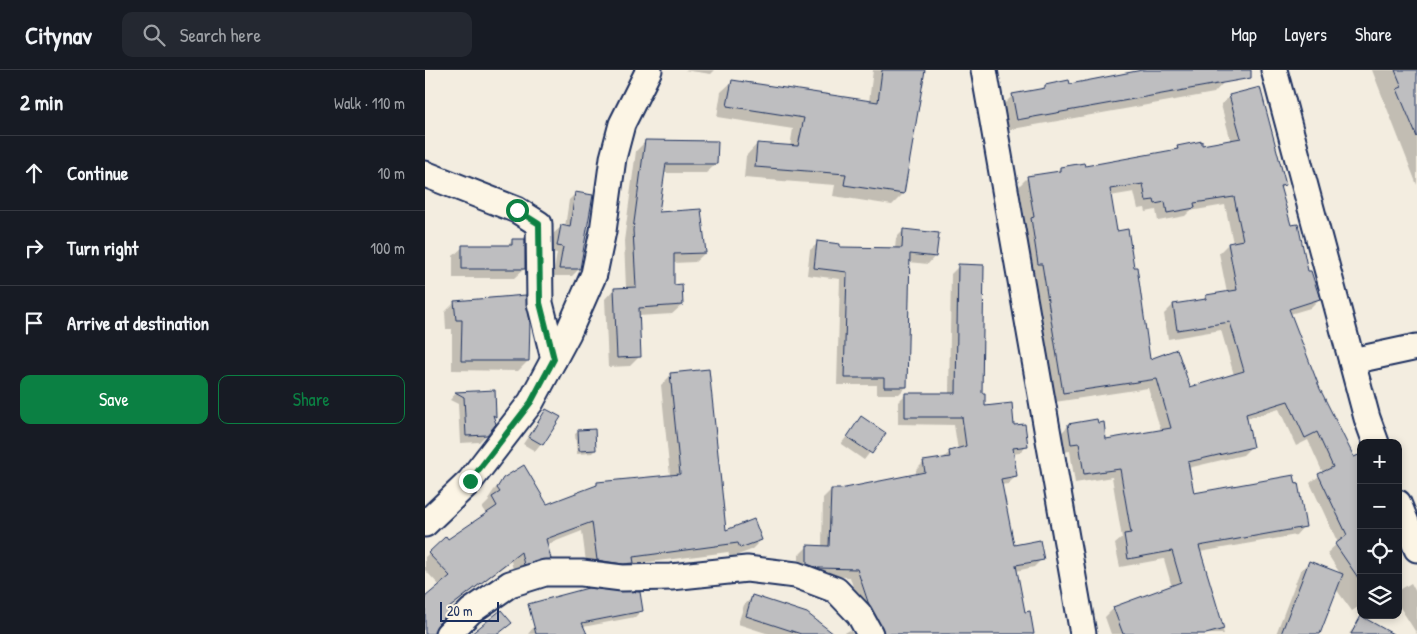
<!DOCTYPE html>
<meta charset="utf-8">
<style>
body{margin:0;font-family:"Patrick Hand",sans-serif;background:#242831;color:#f1f3f6}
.controls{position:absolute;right:15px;bottom:15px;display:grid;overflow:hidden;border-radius:10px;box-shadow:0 2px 8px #0003}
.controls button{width:45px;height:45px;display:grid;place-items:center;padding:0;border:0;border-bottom:1px solid #363941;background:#171b24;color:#f1f3f6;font:25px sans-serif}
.scale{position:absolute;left:15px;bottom:12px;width:59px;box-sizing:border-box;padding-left:5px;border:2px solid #1b2f5e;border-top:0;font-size:14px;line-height:18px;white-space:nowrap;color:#1b2f5e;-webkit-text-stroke:4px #fcf5e5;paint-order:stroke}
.stop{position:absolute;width:15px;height:15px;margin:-11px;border:4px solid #0b8043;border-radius:50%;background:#fff}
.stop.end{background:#0b8043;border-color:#fff;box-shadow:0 1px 5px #0008}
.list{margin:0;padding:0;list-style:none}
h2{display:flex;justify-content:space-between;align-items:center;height:65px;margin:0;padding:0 20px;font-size:21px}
h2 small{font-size:16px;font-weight:400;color:#9ea1a6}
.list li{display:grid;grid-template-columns:32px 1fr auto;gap:15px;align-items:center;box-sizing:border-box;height:75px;padding:0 20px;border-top:1px solid #363941}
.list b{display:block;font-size:19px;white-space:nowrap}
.list em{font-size:16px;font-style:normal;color:#9ea1a6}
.actions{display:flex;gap:10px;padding:15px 20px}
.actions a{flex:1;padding:11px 0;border:1px solid #0b8043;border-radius:10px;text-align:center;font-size:18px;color:#0b8043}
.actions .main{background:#0b8043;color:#fff}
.icon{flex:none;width:28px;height:28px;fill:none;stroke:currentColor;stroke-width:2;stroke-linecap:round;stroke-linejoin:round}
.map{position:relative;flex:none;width:992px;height:564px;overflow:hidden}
header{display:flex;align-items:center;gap:30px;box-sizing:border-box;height:70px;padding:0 25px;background:#171b24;border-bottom:1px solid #363941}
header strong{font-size:24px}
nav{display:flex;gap:28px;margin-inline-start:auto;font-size:18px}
.search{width:350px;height:45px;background:#242831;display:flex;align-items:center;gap:12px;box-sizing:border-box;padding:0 18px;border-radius:10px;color:#9ea1a6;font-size:19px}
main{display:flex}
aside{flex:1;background:#171b24}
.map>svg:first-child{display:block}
</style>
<header>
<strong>Citynav</strong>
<div class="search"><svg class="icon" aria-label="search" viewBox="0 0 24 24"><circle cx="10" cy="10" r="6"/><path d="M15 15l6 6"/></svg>Search here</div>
<nav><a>Map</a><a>Layers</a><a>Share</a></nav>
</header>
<main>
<aside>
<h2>2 min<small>Walk · 110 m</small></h2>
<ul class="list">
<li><svg class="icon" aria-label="ahead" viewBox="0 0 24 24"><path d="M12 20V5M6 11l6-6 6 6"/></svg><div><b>Continue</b></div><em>10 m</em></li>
<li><svg class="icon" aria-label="right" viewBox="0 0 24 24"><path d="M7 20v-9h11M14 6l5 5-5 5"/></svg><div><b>Turn right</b></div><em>100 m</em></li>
<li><svg class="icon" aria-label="arrive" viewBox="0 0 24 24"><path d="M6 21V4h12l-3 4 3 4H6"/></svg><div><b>Arrive at destination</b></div></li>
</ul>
<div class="actions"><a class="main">Save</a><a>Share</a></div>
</aside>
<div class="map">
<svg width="992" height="564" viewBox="0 0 992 564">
<rect width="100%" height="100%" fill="#f3ede0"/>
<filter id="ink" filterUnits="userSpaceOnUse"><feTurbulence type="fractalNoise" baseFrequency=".02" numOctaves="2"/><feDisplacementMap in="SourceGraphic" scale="10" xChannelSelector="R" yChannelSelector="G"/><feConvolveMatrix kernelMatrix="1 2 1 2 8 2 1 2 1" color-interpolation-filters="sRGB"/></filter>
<g filter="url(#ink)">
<!-- shadow -->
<g fill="#0003" fill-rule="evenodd">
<path d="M259,0h31l-4,4z"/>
<path d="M448,0h50l-20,124 -11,11 -59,-9 2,-11 -91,-7 2,-22 11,-12 33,3 3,-18 -76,-12 4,-25 12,-11 136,21z"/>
<path d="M728,0h69l2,12 -10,11 -207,37 -4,-25 10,-10 28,-5 4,-4 24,-1z"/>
<path d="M947,0h45v115z"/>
<path d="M805,26l54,89 -4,4 10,38 29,72 -9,9 -20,6 29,75 35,69 7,7v140l-9,6 -16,-22 -17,45h-43l24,-63 9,-9 32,13 -14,-22 11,-10 -28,-60 13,-10 -15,-33 -12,6 -17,-37 -33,10 6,27 -9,9 -55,13 5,26 111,32 -8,9 -96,17 24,82h-113l-6,-17 9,-9 58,-21 -8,-28 -44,8 -5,-23 7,-6 -10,-61 -37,6 -5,-32 -7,1 -3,-18 9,-9 36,15 56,-9 -13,-43 -93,14 -21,-130 -4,1 -7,-45 3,-3 -7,-39 9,-9 27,-4 5,-5h24l89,-17 5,-4 23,-1 30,-5 -10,-36zM709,122l4,17 7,-1 1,4 10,-2 2,11 27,-5 5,-5 35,-6 8,38 -5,1 -9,9 8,40 -21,3 -4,5 -29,4 -9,9 4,25 53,-9 13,45 -45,13 -40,-28 -33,-128 -6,-36z"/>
<path d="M221,71l70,23 -10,9h-43l-5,40 46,26 1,14 -10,9 -22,1v23l9,19 -10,9 -34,2 2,40 -10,10 -22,1 -3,-68 9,-10 12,-1 -2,-47 12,-90z"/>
<path d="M151,123l3,76 -7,7h-19l4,-23 -6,-1 3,-19 7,-6h4l4,-27z"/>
<path d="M479,160l31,26 -7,8 -20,-2 -2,125 -7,7h-22v-9h-40l3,-106 -33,-4 3,-25 8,-7 20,6h57l1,-11z"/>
<path d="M88,170l11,29 -10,9h-61v-22l10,-9 44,-1z"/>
<path d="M534,196l25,141 29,20 14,18 -8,8 -6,1 3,22 -8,8 -7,1 12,62 29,12 -8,8 -18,4 8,43 9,20h-161l-12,-23 -10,-34 -40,-1 -11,-4v-17l9,-9 14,1 1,-49 8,-8h10l75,-15v-5l8,-8 18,-3 8,-7 8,-2 -4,-25 -56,-1v-22l8,-8h43l2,-120z"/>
<path d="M29,233l74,58 -10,10 -66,-1v-41h-6l-1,-17z"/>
<path d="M246,305l54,157 36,8 -10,10 -21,8 -2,-6 -141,18 -5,-39 -36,14 4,13 -11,10 -25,6 -3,-13 -62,48 -13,15 -2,10h-9v-35l15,-13 -15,-16v-13l21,-19 2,3 38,-27 -4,-6 7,-7 -1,-2 6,-9 10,-11 43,26 47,-18 4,-4 72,-7 -9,-91z"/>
<path d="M68,322l1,24 -8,19 -7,7 -19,1 -2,-39 -8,-4 6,-7z"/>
<path d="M121,340l11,12 -22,29 -12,-7z"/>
<path d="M436,348l23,16 -20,26 -23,-16z"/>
<path d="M154,361l16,19 -3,3 -15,1 -2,-20z"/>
<path d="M986,513l6,11v40l-19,-30v-13z"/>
<path d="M328,527l79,37h-63l-31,-10 6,-19z"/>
<path d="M127,535l90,5 -7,7 -52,10 3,7h-58z"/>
<path d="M936,548l20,16h-32z"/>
<path d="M425,560l3,4h-10z"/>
</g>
<!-- building -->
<g fill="#bebec0" stroke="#1b2f5e" fill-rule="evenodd">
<path d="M457,0h43l-21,124 -60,-9 2,-11 -91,-7 2,-24 41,3 6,-28 -77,-12 5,-26 146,22z"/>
<path d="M717,0h109v8l-234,42 -5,-26 33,-6v-3l24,-5 1,4z"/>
<path d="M970,0h22v67l-20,-48 5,-2z"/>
<path d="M835,17l26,98 -6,1 11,39 7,-1 10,47h3l9,28 -31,10 31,80 34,68 7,-3v128l-26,-38 12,-9 -29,-61 15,-7 -16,-35 -12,6 -17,-37 -42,13 7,33 -65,15 6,31 100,-18 2,9 2,-1 8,44 -107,19 25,83 -18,5h-83l-10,-27 68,-25 -9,-31 -44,8 -4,-25 7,-1 -11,-64 -36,5 -5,-31 -8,1 -3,-20 29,-5 1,4 6,-1 2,17 65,-11 -14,-49 -94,14 -21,-129h-4l-7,-46 3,-1 -7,-41 33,-5v-4l24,-4 1,3 93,-17 -1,-3 25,-5v4l39,-7 -12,-43zM718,114l3,17 8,-1 1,4 10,-2 2,11 28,-5 -1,-5 40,-6 9,43 -15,3 9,47 -31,5v4l-33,5 4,26 53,-8 14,49 -54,16 -13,-38 -27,10 -13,-92h-3l-6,-38 -11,2 -7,-42z"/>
<path d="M220,70l73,1 -1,23h-51l-7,48 42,-3 5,44 -32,1v31l8,-1 1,21 -44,3 2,49 -24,1 -3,-70 22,-1 -3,-57z"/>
<path d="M150,122l18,3 -13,74h-21l4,-22 -6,-1 4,-21 9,2z"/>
<path d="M478,159l36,4 -3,24 -26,-3 -3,133h-23v-9h-40l3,-106 -33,-4 3,-27 23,3v3l62,1z"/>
<path d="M87,169h13v30h-63v-24h50z"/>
<path d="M533,194l26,1 -2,128h3v13l27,-3 2,22 11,-1 3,22 -15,2 4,28 -16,3 13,66 26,-5 4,20 -28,5 9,47 5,-1 4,23h-150l-16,-32 -11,-33 -39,-1 -11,-4v-19l22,1 2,-57h9l85,-17 -2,-11 27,-4 -1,-6 17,-5 -4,-29h-57v-24h51z"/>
<path d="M101,225l4,26 -1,40h-68l1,-41h-6l-2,-19z"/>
<path d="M284,299l17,161 28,-11 8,21 -22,8 -2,-5 -105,14 1,6 -11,1 -26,-4 -5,-38 -46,17 5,20 -27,6 -3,-13 -72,56 2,3 -13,13 -4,10h-9v-37l25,-21 -22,-23 18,-17 2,3 49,-33 -5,-9 8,-5 -3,-4 6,-10 21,-13 23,39 50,-19v-3l83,-8 -10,-101z"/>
<path d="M70,320l1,27 -3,-2 3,9 -9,11 -21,1 -2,-39 -9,-5z"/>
<path d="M121,339l15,8 -18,28 -14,-8z"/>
<path d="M436,346l25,17 -14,21 -25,-17z"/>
<path d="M170,359l1,21 -17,1 -1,-21z"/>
<path d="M884,491l34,13 -23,60h-39z"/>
<path d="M163,518l52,4 3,19 -61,12 5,11h-51l-8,-30z"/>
<path d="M327,525l55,18 27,21h-33l-55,-18z"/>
<path d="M76,540l11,13 -14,11h-27z"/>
<path d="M936,546l32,18h-42z"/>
</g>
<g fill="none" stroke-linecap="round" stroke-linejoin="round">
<!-- minor casing -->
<g stroke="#1b2f5e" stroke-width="29">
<g id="minor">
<path d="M559,0l99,564"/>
<path d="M849,0l93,348 9,25"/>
<path d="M0,104l92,36 22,14 1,79 14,56"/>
<path d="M927,291l65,-14"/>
<path d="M973,433l19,46"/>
<path d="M0,454l45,-43 61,-79 37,-69 26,-59 9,-43 10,-73 9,-34 27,-54"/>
<path d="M23,564l23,-23 39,-27 35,-11h37l40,5 49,-1 76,-8 49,6 40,15 23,24 11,20"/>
</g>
</g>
<!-- minor -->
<use href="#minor" stroke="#fcf5e5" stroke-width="25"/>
</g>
</g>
<g fill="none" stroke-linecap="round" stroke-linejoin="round" filter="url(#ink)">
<!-- route -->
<path stroke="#0b8043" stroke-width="6" d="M45,411l61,-79 23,-43 -14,-56 -1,-79 -22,-14"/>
</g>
</svg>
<div class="controls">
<button>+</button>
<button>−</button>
<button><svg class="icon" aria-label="locate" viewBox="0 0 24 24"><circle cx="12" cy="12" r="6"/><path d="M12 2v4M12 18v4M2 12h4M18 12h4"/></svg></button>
<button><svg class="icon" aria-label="layers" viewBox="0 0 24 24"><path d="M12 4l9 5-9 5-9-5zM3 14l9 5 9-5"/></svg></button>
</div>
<div class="scale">20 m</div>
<div class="stop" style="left:92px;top:140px"></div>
<div class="stop end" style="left:45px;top:411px"></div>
</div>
</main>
